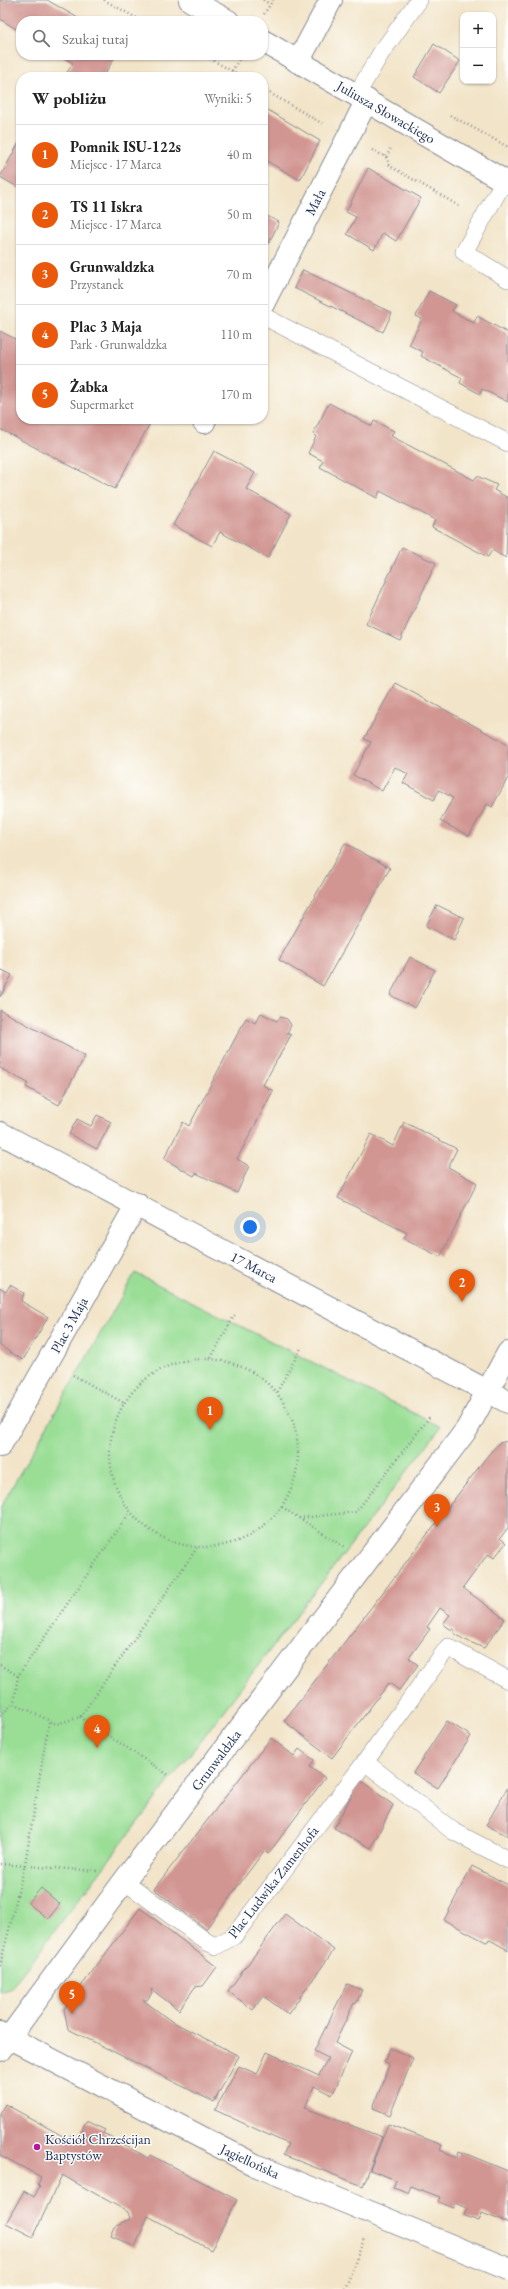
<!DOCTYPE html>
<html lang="pl">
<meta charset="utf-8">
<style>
body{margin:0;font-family:"EB Garamond",serif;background:#f6f6f6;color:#222}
.controls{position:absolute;right:12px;top:12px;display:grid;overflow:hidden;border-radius:8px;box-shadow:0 1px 3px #0004}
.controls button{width:36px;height:36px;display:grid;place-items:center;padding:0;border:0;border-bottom:1px solid #e0e0e0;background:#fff;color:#222;font:20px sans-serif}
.you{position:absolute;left:250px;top:1227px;width:14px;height:14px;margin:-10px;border:3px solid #fff;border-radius:50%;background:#1a73e8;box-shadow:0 0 0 6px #1a73e833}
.badge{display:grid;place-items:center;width:26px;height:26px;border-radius:50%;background:#ea580c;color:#fff;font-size:13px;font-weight:700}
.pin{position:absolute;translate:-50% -33px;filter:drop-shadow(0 1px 2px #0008)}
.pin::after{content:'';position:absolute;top:21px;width:14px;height:12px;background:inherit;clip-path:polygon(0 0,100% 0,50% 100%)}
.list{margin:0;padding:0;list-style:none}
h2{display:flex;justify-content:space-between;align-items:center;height:52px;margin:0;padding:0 16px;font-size:17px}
h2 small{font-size:13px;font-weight:400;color:#767676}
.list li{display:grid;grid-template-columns:26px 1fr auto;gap:12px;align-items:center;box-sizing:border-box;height:60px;padding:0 16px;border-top:1px solid #e0e0e0}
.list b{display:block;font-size:15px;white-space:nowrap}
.list p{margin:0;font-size:13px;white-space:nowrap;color:#767676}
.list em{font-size:13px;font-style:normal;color:#767676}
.icon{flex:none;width:22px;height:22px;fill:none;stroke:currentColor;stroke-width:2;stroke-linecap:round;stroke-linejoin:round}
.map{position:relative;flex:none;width:508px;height:2289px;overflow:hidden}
.search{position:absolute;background:#fff;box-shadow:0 1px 3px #0004;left:16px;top:16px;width:252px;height:44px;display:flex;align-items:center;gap:10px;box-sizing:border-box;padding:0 14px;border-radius:16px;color:#767676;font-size:15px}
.panel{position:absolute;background:#fff;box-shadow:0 1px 3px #0004;left:16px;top:72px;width:252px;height:352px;border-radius:16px}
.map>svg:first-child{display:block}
</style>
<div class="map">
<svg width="508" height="2289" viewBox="0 0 508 2289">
<rect width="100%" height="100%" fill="#fdfcf7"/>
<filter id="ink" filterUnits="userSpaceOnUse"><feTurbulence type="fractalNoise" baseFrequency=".025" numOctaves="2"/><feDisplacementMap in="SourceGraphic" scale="8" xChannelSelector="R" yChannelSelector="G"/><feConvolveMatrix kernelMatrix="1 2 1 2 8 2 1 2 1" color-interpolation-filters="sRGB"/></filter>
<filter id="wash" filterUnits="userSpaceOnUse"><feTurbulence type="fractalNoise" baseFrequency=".012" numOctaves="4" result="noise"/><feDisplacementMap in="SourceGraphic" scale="16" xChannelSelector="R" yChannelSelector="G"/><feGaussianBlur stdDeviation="0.9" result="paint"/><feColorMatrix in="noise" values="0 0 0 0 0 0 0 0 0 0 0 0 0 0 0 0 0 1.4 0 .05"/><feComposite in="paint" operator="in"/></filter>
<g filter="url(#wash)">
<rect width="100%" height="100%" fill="#f2e4c8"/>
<!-- green -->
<path fill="#9ade96" stroke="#5a867a" d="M135,1273l306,154 -431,562 -10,3v-484z"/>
<g id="blocks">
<!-- building -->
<g fill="#d19592">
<path d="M0,0h47l36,21h-62v11l-21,-13z"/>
<path d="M434,44l26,17 -21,32 -25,-16z"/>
<path d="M60,55h56l-13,22h-39l9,-14z"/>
<path d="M263,107l57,34 -20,39 -37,-21z"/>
<path d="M21,139v50l-21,-12z"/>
<path d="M368,168l53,30 -25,43 -13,-8 -9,17 -27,-16 9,-17 -10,-5z"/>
<path d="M263,214l16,8 -10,21 -6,-3z"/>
<path d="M303,270l89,43 -9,19 -89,-44z"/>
<path d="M429,291l27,14 -4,6 22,12 3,-7 31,17v69l-26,-13 -2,5 -20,-11 2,-5 -41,-22 2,-4 -14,-7 13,-26 -6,-3z"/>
<path d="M0,331l21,11v77h131l-37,70 -115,-60z"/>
<path d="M329,403l43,23 2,-5 20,10 -3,5 83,44 3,-4 20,9 -3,5 14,8 -2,60 -14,-8 -4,7 -56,-30 3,-7 -55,-29 -3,7 -57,-31 3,-6 -15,-8 8,-16 -3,-3z"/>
<path d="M214,451l41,22 -9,16 45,25 -23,44 -48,-26 -8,14 -39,-21z"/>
<path d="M402,547l34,16 -36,77 -34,-16z"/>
<path d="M395,683l113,61v34l-16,29 -5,-3 -18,32 -29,-15 13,-23 -14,-8 -5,10 -31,-17 5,-9 -13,-7 -13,24 -29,-16 18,-33 -7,-3z"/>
<path d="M345,843l45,25 -67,118 -44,-26z"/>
<path d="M437,905l27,13 -10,22 -28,-14z"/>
<path d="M410,957l25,13 -20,38 -25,-13z"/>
<path d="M0,969l12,6 -12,22z"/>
<path d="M0,1010l85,46 -26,49 -33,-18 2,-4 -28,-15z"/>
<path d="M261,1013l16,8 3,-4 7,2 4,6 -4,8 4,2 -28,50 10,6 -36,68 12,7 -12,27 -41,-20 -2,3 -30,-17 19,-37 6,4 57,-108 9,5z"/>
<path d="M97,1115l14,7 -14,27 -28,-15 8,-15 14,7z"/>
<path d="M404,1122l53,27 -9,18 29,16 -37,74 -36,-19 3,-5 -69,-35 33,-64 22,12z"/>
<path d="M10,1285l14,8 -3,8 27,16 -25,43 -23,-14v-58l6,4z"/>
<path d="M508,1441v87l-8,10 6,5 -12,15 -6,-4 -25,34 42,31 -21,29 -21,-9 -9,-6v-4h-4l-7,-5 7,-9 -10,-7 -13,19 3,2 -21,29 9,7 -19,25 -10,-7 -57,75 -48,-37 205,-267 10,-11z"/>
<path d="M447,1721l24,15 -33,52 -25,-15z"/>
<path d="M271,1738l23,18 5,-7 15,11 -4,7 15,11 -57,76 -4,-3 -58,78 -52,-40z"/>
<path d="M360,1780l33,25 -22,43 -37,-20z"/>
<path d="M508,1787v49l-22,-11z"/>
<path d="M472,1866l36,19v65l-18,-10 -4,2 -42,-22z"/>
<path d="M41,1888l19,16 -12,15 -20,-16z"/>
<path d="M140,1908l77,59 -14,19 -8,1 -16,23 -28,-21 1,4 -5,7h-4l28,21 68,35 -25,46 -146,-73 -4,-20z"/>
<path d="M285,1914l49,36 -46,64 -25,-18 -10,14 -25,-19z"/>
<path d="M347,1984l15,6 -6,14 -2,-1 -19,40 17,9 -20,43 -18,-9 -9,22 77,29 -19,49 -80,-31 5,-11 -73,-34 24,-44 18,8 10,-22 52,24 9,-18 -14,-7z"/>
<path d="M390,2048l23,10 -23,57 -17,-7 16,-43 -5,-3z"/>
<path d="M5,2104l63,35 2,-4 8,4 8,-18 19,9 -2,3 45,25 2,-3 87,45 -26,50 -63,-34 -13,31 -24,-11 5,-11 14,-6 -2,-7 -66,-37 -29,62 -27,-14 18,-32 10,6 6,-10 -2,-2 3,-8 -41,-22v-42z"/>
<path d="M388,2124l54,21 -2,5 17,7 2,-6 49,20v52l-26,-10 -3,8 -15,-5 3,-8 -11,-5 -2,5 -16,-6 2,-5 -29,-11 -3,7 -15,-5 3,-8 -26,-10z"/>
</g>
</g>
</g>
<g filter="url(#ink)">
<use href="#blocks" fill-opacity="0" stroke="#868a93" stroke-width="1"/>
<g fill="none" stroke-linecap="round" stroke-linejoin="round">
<!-- service casing -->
<g stroke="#868a93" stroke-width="18">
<g id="service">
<path d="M357,94l24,-41 38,-53"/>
<path d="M504,181l-40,71 44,27"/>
<path d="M263,316l245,127"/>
<path d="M365,1762l88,69 55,29"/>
<path d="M124,1881l83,61 9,4 18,-10 131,-174 83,-115 60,33"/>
</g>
</g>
<!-- minor casing -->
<g stroke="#868a93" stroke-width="24">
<g id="minor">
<path d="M190,0l38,21"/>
<path d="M263,41l245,142"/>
<path d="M298,62l33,-62"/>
<path d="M263,304l104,-204"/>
<path d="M204,422l1,-3"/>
<path d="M0,1133l508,269"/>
<path d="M0,1446l137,-242"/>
<path d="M0,2033l255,132 253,104"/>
<path d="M0,2050l124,-169 343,-452 41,-76"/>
</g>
</g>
<!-- path -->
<g stroke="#868a93" stroke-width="2.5" stroke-dasharray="1 3" stroke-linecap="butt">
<path d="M104,0l38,21"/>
<path d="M263,0l7,4"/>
<path d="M264,14l9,-14"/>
<path d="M203,55l40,22"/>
<path d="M232,71l9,-15"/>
<path d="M263,89l60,35"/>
<path d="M450,115l58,32"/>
<path d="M372,150l14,7 5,-9"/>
<path d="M386,157l4,9 71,41"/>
<path d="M211,1358l24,-44"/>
<circle cx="204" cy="1453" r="94"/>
<path d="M73,1375l51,28"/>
<path d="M277,1392l24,-44"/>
<path d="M282,1507l62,40"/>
<path d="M299,1518l57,-6 75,-97"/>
<path d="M0,1665l18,11 112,-164"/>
<path d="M18,1676l-4,27 42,21 24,-7 117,-169"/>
<path d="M0,1716l14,-13"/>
<path d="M80,1717l90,59"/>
<path d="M0,1864l97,7"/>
<path d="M0,1966l25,-102 24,-143"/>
<path d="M345,2289l19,-50"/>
</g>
<!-- service -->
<use href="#service" stroke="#fff" stroke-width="17"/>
<!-- minor -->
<use href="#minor" stroke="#fff" stroke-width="22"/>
</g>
</g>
<!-- markers -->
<circle fill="#b5179e" stroke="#fdfcf7" stroke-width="1.5" cx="37" cy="2147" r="4"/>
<g text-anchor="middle" stroke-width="3" stroke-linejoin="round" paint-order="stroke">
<!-- street labels -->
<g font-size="14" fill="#1b2f5e" stroke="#fdfcf7">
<text transform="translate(386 112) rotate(30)" y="5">Juliusza Słowackiego</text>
<text transform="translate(315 202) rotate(-63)" y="5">Mała</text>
<text transform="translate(254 1267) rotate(28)" y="5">17 Marca</text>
<text transform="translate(69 1325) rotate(-61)" y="5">Plac 3 Maja</text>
<text transform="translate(216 1760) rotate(-53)" y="5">Grunwaldzka</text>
<text transform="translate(273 1882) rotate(-52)" y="5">Plac Ludwika Zamenhofa</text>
<text transform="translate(250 2161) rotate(25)" y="5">Jagiellońska</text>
</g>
<!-- poi labels -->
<g font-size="14" fill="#1b2f5e" stroke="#fdfcf7" text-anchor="start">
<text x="45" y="2144">Kościół Chrześcijan<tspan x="45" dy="16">Baptystów</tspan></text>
</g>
</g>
</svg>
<div class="controls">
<button>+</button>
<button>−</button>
</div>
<div class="you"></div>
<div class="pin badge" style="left:210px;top:1430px">1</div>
<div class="pin badge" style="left:462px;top:1302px">2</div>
<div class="pin badge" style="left:437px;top:1527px">3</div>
<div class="pin badge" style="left:97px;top:1748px">4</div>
<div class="pin badge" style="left:72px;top:2014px">5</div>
<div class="search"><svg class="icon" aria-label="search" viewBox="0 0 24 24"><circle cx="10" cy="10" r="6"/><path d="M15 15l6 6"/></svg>Szukaj tutaj</div>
<section class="panel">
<h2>W pobliżu<small>Wyniki: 5</small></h2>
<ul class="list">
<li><span class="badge">1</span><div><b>Pomnik ISU-122s</b><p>Miejsce · 17 Marca</p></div><em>40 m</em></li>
<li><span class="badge">2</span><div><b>TS 11 Iskra</b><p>Miejsce · 17 Marca</p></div><em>50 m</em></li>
<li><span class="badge">3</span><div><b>Grunwaldzka</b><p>Przystanek</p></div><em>70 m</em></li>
<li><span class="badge">4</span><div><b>Plac 3 Maja</b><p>Park · Grunwaldzka</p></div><em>110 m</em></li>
<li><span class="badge">5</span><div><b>Żabka</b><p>Supermarket</p></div><em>170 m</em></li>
</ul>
</section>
</div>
